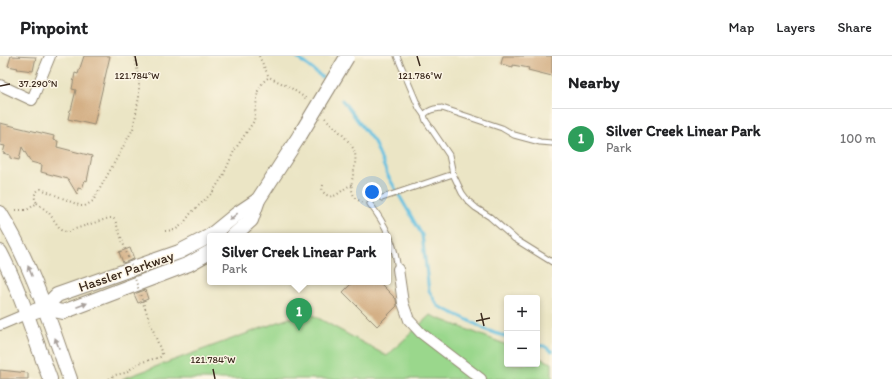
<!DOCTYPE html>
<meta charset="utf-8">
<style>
body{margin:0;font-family:Itim,sans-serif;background:#f6f6f6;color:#202124}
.controls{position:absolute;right:12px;bottom:12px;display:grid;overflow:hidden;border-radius:4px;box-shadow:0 2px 6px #0003}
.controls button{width:36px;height:36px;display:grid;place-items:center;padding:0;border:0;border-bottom:1px solid #e0e0e0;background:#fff;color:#202124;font:20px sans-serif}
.you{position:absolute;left:372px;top:136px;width:14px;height:14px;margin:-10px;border:3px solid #fff;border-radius:50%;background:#1a73e8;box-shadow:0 0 0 6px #1a73e833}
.badge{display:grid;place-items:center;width:26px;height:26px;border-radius:50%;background:#b5179e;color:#fff;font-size:13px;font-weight:700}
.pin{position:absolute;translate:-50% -33px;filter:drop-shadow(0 1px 2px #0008)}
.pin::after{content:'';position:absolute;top:21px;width:14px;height:12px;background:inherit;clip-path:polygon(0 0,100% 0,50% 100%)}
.popup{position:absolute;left:207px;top:177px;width:184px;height:52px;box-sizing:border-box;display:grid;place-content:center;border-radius:4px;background:#fff;filter:drop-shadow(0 1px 3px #0005);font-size:13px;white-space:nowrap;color:#757577}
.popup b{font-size:15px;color:#202124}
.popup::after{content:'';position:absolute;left:50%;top:100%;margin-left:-8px;border:8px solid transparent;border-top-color:#fff}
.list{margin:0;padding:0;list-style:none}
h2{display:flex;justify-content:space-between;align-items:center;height:52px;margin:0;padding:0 16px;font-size:17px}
h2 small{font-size:13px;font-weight:400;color:#757577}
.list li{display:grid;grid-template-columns:26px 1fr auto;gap:12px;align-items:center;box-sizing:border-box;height:60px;padding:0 16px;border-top:1px solid #e0e0e0}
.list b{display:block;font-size:15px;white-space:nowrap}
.list p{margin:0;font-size:13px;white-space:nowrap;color:#757577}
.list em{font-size:13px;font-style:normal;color:#757577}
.map{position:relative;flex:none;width:552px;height:323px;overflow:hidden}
header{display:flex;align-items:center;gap:24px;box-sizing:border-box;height:56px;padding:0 20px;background:#fff;border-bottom:1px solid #e0e0e0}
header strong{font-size:19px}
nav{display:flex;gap:22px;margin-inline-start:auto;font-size:14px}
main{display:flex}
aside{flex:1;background:#fff}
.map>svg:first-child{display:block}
</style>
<header>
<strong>Pinpoint</strong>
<nav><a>Map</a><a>Layers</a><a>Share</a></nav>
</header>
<main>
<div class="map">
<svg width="552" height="323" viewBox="0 0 552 323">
<rect width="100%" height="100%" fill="#fcf5e5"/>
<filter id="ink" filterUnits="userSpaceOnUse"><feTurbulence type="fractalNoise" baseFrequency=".025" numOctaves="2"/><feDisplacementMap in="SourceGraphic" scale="8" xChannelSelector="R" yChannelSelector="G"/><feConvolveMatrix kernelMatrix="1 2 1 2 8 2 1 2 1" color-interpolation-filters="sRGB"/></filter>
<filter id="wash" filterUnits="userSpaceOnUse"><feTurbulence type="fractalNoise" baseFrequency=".012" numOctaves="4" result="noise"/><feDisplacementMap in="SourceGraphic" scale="16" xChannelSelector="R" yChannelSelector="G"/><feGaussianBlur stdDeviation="0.9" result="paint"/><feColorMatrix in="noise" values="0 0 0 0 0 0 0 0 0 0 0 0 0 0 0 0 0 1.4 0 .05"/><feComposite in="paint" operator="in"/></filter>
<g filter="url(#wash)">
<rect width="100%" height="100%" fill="#ebe5c5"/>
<!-- green -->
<path fill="#9ad78c" stroke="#6a8055" d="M300,252l87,48 43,-41 77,30v19h30v-7l15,6v16h-430l173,-63z"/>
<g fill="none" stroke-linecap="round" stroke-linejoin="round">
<!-- stream -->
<g stroke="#63c0e1" stroke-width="3">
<path d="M295,0l27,21"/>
<path d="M342,44l32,42 14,34 34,59 7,56 9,15 32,15 16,9 21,7"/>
<path d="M537,289l7,1 8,5"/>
</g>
</g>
<g id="blocks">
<!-- building -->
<g fill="#d4b086">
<path d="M11,0l25,1 -3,14 -16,-2 1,-1 -10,-2z"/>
<path d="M84,0h26l-16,69 -26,-6 2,-9h1l5,-20 -4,-1 3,-16 3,1z"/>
<path d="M503,0h49v20l-24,-6 1,-2 -16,-3v2l-12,-3z"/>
<path d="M0,67l54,13 -1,4 5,1 -1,6 35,9 -5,25 -2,-1 -3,9 -4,-1 -1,6 -9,-15 -27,-7 1,-7 -11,-3 -9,-15 -3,13 -9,-2v-3l-7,-2 2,-7 -5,-1z"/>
<path d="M130,192l4,11 -11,4 -4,-11z"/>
<path d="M353,226h26l17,17 1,7 -20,20 -34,-34z"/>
<path d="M145,234l3,9 -10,4 -4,-9z"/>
<path d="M0,314l28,3v6h-28z"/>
</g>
</g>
</g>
<g filter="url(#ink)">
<use href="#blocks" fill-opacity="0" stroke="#938872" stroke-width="1"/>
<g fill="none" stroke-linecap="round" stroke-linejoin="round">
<!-- lane casing -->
<g stroke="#938872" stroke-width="7">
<g id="lane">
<path d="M397,0l22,52 5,7 2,6 23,34 4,19 9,19 6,8 8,7 14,9 25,22 37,23"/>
<path d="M424,59c5,-6 11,-6 18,-7l60,20 12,7 26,7 12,1"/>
<path d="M382,142l71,-24"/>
<path d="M370,148c16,21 24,38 28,65"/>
</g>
</g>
<!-- street casing -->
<g stroke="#938872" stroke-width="12">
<g id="street">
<path d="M0,29l32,15 18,-44"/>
<path d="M398,213l5,34 6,17 12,13 60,46"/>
<path d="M0,269l26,-11"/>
</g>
</g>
<!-- secondary casing -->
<g stroke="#938872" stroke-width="16">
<g id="secondary">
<path d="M0,157c32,51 50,110 70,166"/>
<path d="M210,180l27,-22 21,-14"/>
<path d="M233,180l18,-16 7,-20 42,-65"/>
<path d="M0,196c21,40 34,85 50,127"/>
<path d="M44,252l19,4 126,-48 21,-12"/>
<path d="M26,258l18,-6 13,-13 122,-43 31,-16"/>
</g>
</g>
<!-- path -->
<g stroke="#938872" stroke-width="2" stroke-dasharray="1 3" stroke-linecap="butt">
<path d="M259,0l10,21"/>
<path d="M325,62c9,9 23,20 29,32 7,17 -15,44 10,53"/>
<path d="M323,129l-1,6c13,14 19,-4 30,-6"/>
<path d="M37,147l12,10 12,17 5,2 43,-14h4l2,2 13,37"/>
<path d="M16,154h11l10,-7c-4,-6 -3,-11 4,-14l40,17h4l8,-5 40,-72 6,-32v-17l-4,-24"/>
<path d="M165,175l10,-1 8,-6 8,-11 21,-20 11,-17 11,-25 20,-30 4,-30 5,-9 6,-5 22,11 17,12"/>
<path d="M109,323l6,-4 10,-2 14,-10 21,-6 2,-3 -20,-54"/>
</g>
<!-- lane -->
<use href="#lane" stroke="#fff" stroke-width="5"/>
<!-- street -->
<use href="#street" stroke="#fff" stroke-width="10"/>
<!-- secondary -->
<use href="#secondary" stroke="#fff" stroke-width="14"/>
<!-- secondary-bridge casing -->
<g stroke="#938872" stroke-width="16" stroke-linecap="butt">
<path id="secondary-bridge" d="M300,79l47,-78"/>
</g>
<!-- path-bridge -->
<path stroke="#938872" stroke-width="2" stroke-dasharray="1 3" stroke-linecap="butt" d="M128,201l14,43"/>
<!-- secondary-bridge -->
<use href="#secondary-bridge" stroke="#fff" stroke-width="14"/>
</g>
<!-- one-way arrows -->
<defs><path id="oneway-solid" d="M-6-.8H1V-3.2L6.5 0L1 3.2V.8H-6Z"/></defs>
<g fill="#a79f9a">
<use href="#oneway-solid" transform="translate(233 161) rotate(141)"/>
<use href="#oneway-solid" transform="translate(30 215) rotate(-112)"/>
<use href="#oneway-solid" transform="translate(82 249) rotate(-21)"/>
<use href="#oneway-solid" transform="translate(57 287) rotate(-111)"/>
</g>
</g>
<!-- ticks -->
<path fill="none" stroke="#3b2a1e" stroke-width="1.5" d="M135,0l2,10M417,0l3,10M0,30l10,-2M481,257l3,13M476,265l14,-3M213,313l2,10"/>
<g text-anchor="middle" stroke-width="3" stroke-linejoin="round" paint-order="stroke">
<!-- street labels -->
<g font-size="14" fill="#3b2a1e" stroke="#fcf5e5">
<text transform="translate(126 215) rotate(-19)" y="5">Hassler Parkway</text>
</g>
</g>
<g font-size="10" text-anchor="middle" fill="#3b2a1e" stroke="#fcf5e5" stroke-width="3" stroke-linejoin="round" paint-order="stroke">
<text x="137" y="23">121.784°W</text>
<text x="420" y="23">121.786°W</text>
<text x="38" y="31">37.290°N</text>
<text x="213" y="307">121.784°W</text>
</g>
</svg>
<div class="controls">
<button>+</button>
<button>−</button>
</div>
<div class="you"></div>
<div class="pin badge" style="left:299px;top:275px;background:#2e9e5b">1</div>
<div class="popup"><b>Silver Creek Linear Park</b>Park</div>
</div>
<aside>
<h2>Nearby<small></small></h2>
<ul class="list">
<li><span class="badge" style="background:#2e9e5b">1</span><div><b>Silver Creek Linear Park</b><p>Park</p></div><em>100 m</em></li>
</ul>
</aside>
</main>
